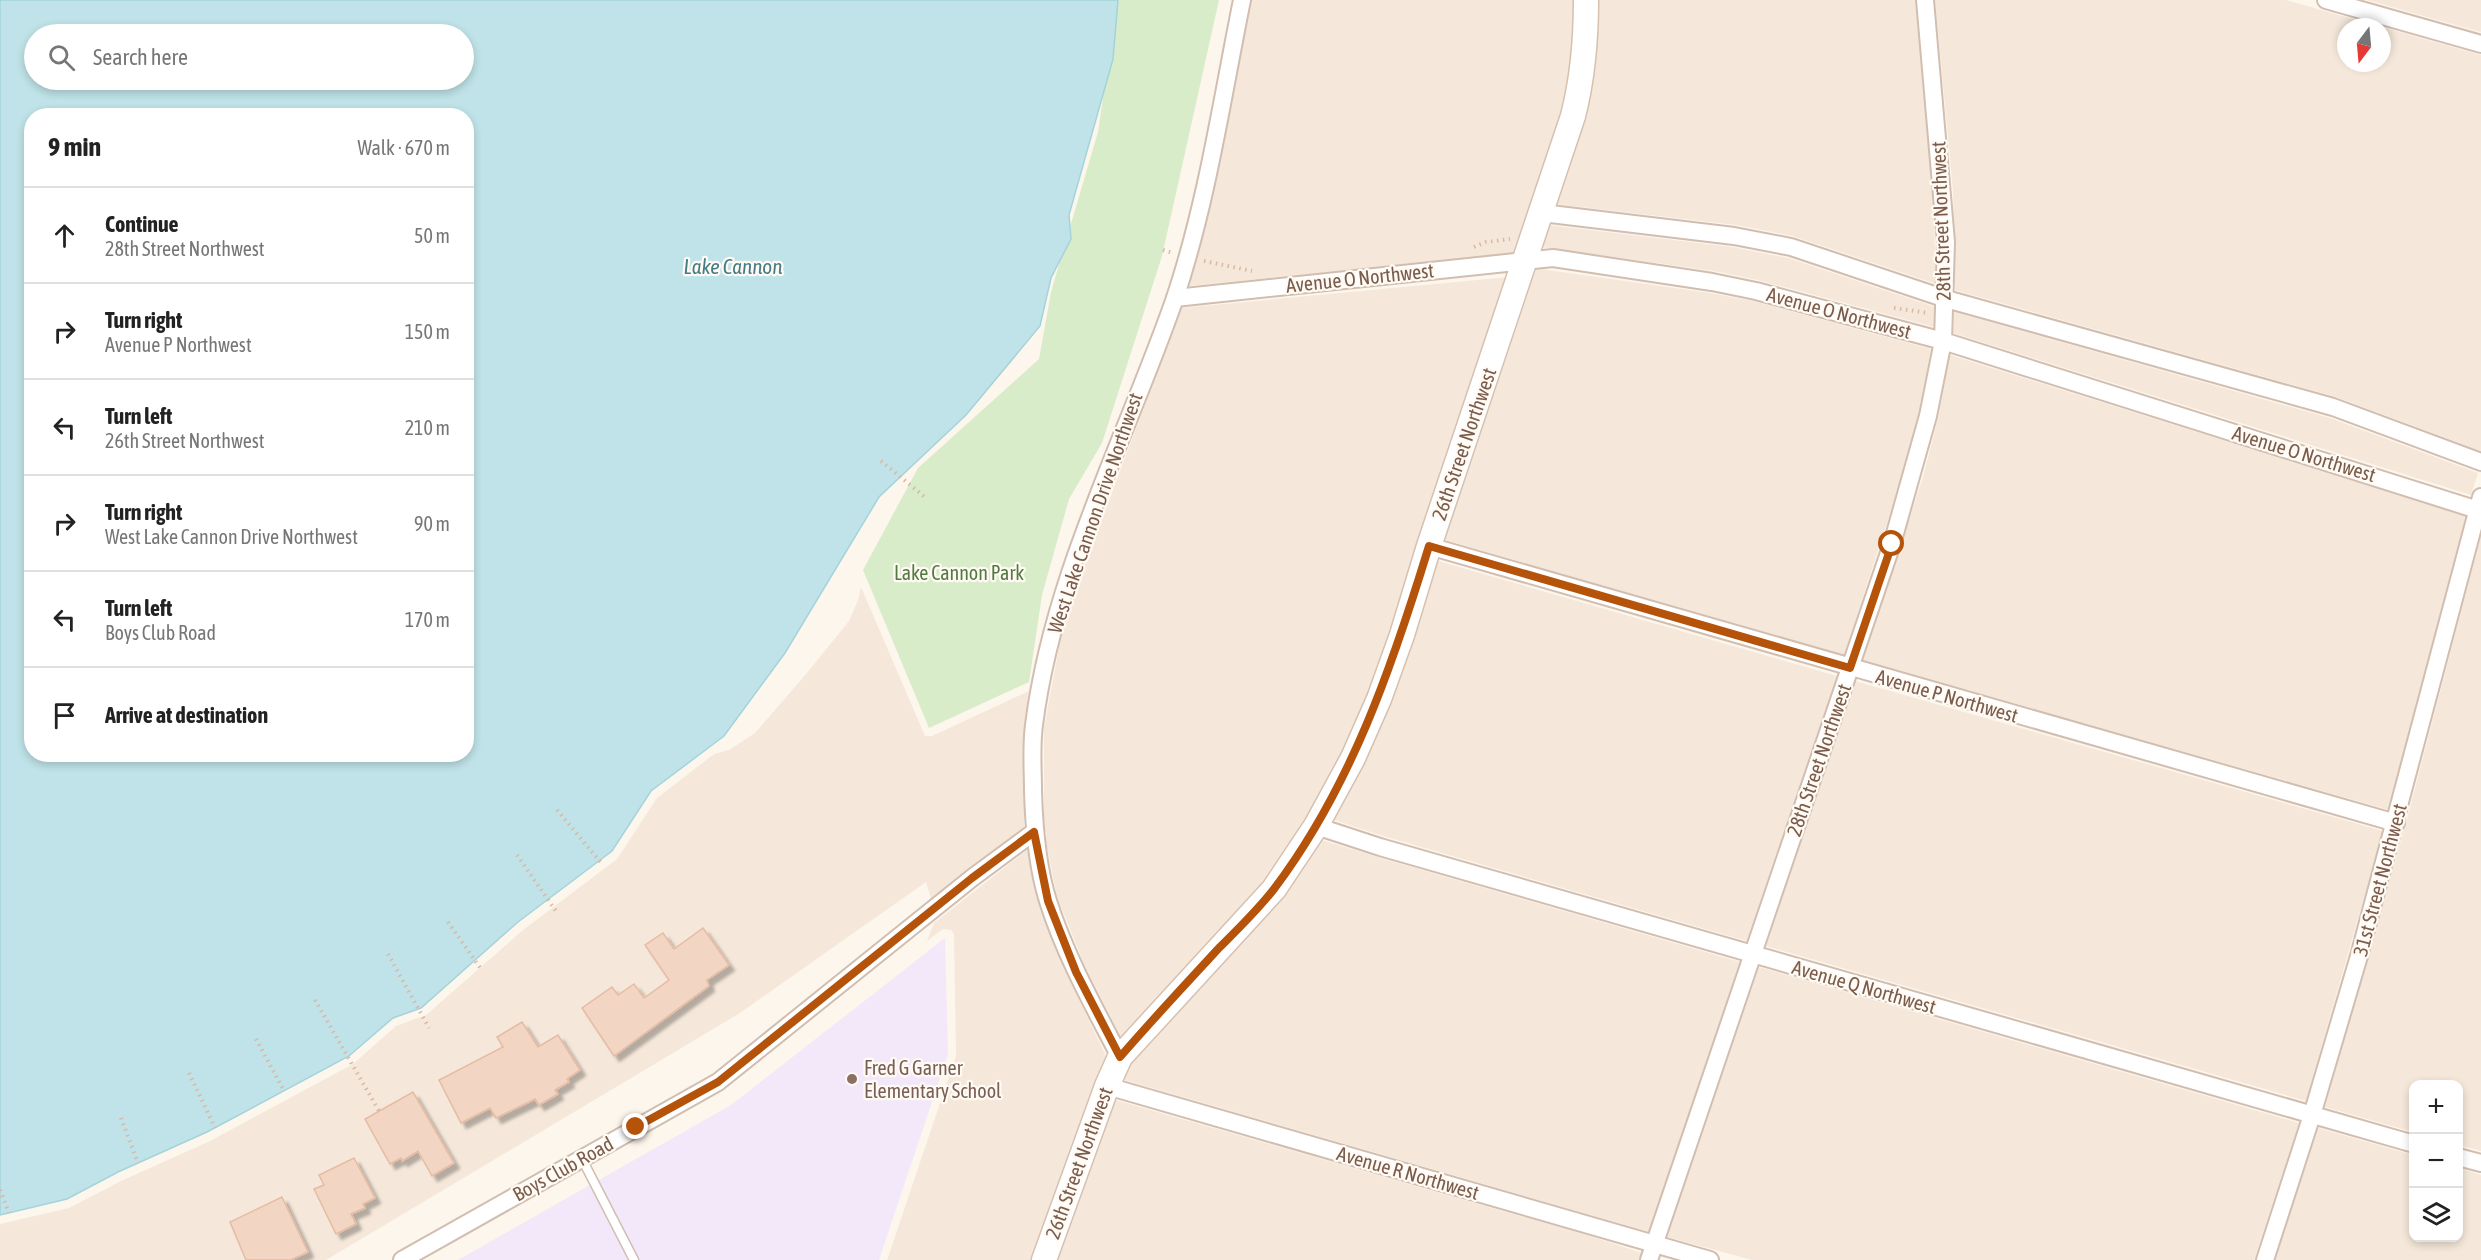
<!DOCTYPE html>
<meta charset="utf-8">
<style>
body{margin:0;font-family:"Asap Condensed",sans-serif;background:#f2f2f2;color:#222}
.controls{position:absolute;right:18px;bottom:18px;display:grid;overflow:hidden;border-radius:12px;box-shadow:0 3px 9px #0003}
.controls button{width:54px;height:54px;display:grid;place-items:center;padding:0;border:0;border-bottom:2px solid #e0e0e0;background:#fff;color:#222;font:30px sans-serif}
.compass{position:absolute;left:2337px;top:18px;width:54px;height:54px;border-radius:50%;background:#fff;box-shadow:0 3px 9px #0003;rotate:196deg}
.stop{position:absolute;width:18px;height:18px;margin:-14px;border:4px solid #b45309;border-radius:50%;background:#fff}
.stop.end{background:#b45309;border-color:#fff;box-shadow:0 2px 6px #0008}
.list{margin:0;padding:0;list-style:none}
h2{display:flex;justify-content:space-between;align-items:center;height:78px;margin:0;padding:0 24px;font-size:26px}
h2 small{font-size:20px;font-weight:400;color:#767676}
.list li{display:grid;grid-template-columns:39px 1fr auto;gap:18px;align-items:center;box-sizing:border-box;height:96px;padding:0 24px;border-top:2px solid #e0e0e0}
.list b{display:block;font-size:22px;white-space:nowrap}
.list p{margin:0;font-size:20px;white-space:nowrap;color:#767676}
.list em{font-size:20px;font-style:normal;color:#767676}
.icon{flex:none;width:33px;height:33px;fill:none;stroke:currentColor;stroke-width:2;stroke-linecap:round;stroke-linejoin:round}
.map{position:relative;flex:none;width:2481px;height:1260px;overflow:hidden}
.search{position:absolute;background:#fff;box-shadow:0 3px 9px #0003;left:24px;top:24px;width:450px;height:66px;display:flex;align-items:center;gap:15px;box-sizing:border-box;padding:0 21px;border-radius:33px;color:#767676;font-size:22px}
.panel{position:absolute;background:#fff;box-shadow:0 3px 9px #0003;left:24px;top:108px;width:450px;height:654px;border-radius:24px}
.map>svg:first-child{display:block}
</style>
<div class="map">
<svg width="2481" height="1260" viewBox="0 0 2481 1260">
<defs>
<filter id="shadow"><feDropShadow dx="5.5" dy="5.5" stdDeviation="1.5" flood-color="#0004"/></filter>
</defs>
<rect width="100%" height="100%" fill="#fdf6ec"/>
<!-- residential -->
<g fill="#f5e8da">
<path d="M1252,0h324l-6,89 -52,165 -330,32 27,-102z"/>
<path d="M1596,0h319l18,194 3,90 -143,-48 -57,-11 -181,-21z"/>
<path d="M1935,0h351l95,27h-35v36h36v-36l99,28v396l-145,-54 -381,-107 -2,-99z"/>
<path d="M2367,0h114v32l-47,-13z"/>
<path d="M1548,225l184,22 56,11 147,49 -1,20 -176,-47 -44,-9 -173,-24z"/>
<path d="M1534,268l176,25 43,8 178,48 -12,65 -15,57 -60,184 -402,-116 89,-264 3,-1z"/>
<path d="M1509,277l-139,418 -26,58 -37,68 -40,61 -145,157 -37,-73 -28,-69 -12,-60 2,-3 -3,-6v-100l16,-86 17,-56 104,-278z"/>
<path d="M1954,312l376,106 148,55 -7,22 -518,-162z"/>
<path d="M1950,355l516,161 -77,294 -526,-150 60,-183 15,-58z"/>
<path d="M2481,535v616l-22,-6 -1,-61h-44l-1,48 -88,-25 83,-292z"/>
<path d="M1435,560l402,116 -90,265 -364,-105 -52,-17z"/>
<path d="M861,587l64,149h7l97,-45 -5,35v101l-93,72 -5,-17 -186,131 -414,247h-326v-36l69,-16 52,-27 89,-40 143,-77 43,-38 30,-11 97,-85 94,-71 40,-61 57,-44 15,-4 26,-17 51,-59 43,-53 9,-21z"/>
<path d="M1855,681l528,150 -77,270 -540,-155z"/>
<path d="M1319,839l58,18 363,105 -91,270 -528,-153 6,-14 6,-4 -1,-3z"/>
<path d="M1027,850l12,56 29,71 40,83 -74,200h-147l69,-204 -2,-122 -3,-4 -8,-1 -16,12 7,-18z"/>
<path d="M1759,967l540,156 -45,137h-502l-85,-23z"/>
<path d="M1112,1099l478,137 52,17 -3,7h-584z"/>
<path d="M2318,1128l95,27 1,83h44l1,-70 22,7v85h-206z"/>
</g>
<!-- education -->
<path fill="#f3e8fa" d="M945,938l3,116 -69,206h-421l273,-155z"/>
<!-- green -->
<path fill="#d8ecc9" d="M1117,0h102l-57,256 -60,187 -33,56 -27,96 -13,87 -100,46 -66,-158 55,-102 121,-109 12,-67 47,-160z"/>
<!-- water -->
<path fill="#bfe3e8" stroke="#a5d3da" stroke-width="1.5" fill-rule="evenodd" d="M0,0h1118l-5,59 -44,156 2,24 -20,39 -11,48 -74,89 -87,82 -94,156 -61,83 -73,55 -39,60 -94,71 -97,86 -28,10 -44,38 -142,76 -89,40 -51,27 -67,16zM34,34h430v46h-430zM32,116h434v638h-434z"/>
<!-- building -->
<g fill="#f3d5c3" stroke="#e6bba3" stroke-width="1.5" filter="url(#shadow)">
<path d="M703,928l26,37 -22,15 2,6 -95,70 -32,-48 30,-21 6,8 16,-11 10,14 25,-18 -24,-35 18,-12 11,16z"/>
<path d="M522,1022l16,25 20,-12 22,35 -13,9 2,3 -14,8 3,4 -19,11 -4,-6 -39,19 -6,-10 -29,15 -22,-43 64,-33 -6,-10z"/>
<path d="M413,1092l41,71 -22,13 -14,-25 -16,10 -1,-3 -11,6 -25,-45z"/>
<path d="M354,1158l21,40 -12,6 2,4 -14,6 5,10 -20,10 -22,-45 10,-4 -5,-10z"/>
<path d="M282,1197l26,55 -17,8h-45l-16,-38z"/>
</g>
<g fill="none" stroke-linecap="round" stroke-linejoin="round">
<!-- lane casing -->
<g stroke="#d1beb0" stroke-width="11">
<path id="lane" d="M582,1159l52,101"/>
</g>
<!-- street casing -->
<g stroke="#d1beb0" stroke-width="20">
<g id="street">
<path d="M2326,0l155,44"/>
<path d="M1542,213l192,23 57,11 155,52 387,108 148,55"/>
<path d="M1175,298l378,-40 159,24 44,9 187,50 538,170"/>
<path d="M1429,546l967,277"/>
<path d="M1316,826l64,21 1034,297"/>
<path d="M1120,1057c-26,-50 -55,-102 -72,-156 -11,-35 -14,-73 -15,-110 0,-22 -2,-44 1,-66 19,-150 92,-286 141,-427 32,-96 47,-199 67,-298"/>
<path d="M1107,1086l603,174"/>
<path d="M2458,1157l23,6"/>
<path d="M402,1260l316,-178 254,-204 62,-46"/>
<path d="M1649,1260l243,-716 36,-128 15,-75 3,-99 -21,-242"/>
<path d="M2265,1260l47,-145 47,-159 122,-459"/>
</g>
</g>
<!-- secondary casing -->
<g stroke="#d6c0b0" stroke-width="27">
<path id="secondary" d="M1044,1260l63,-174 13,-29 154,-168 42,-63 37,-68 26,-59 23,-64 27,-89 144,-430c10,-39 13,-76 13,-116"/>
</g>
<!-- path -->
<g stroke="#d9b8a5" stroke-width="4" stroke-dasharray="1.5 4.5" stroke-linecap="butt">
<path d="M1474,247l12,-5 24,-3"/>
<path d="M1163,250l10,3"/>
<path d="M1204,261l48,10"/>
<path d="M1894,308l34,5"/>
<path d="M881,461l45,37"/>
<path d="M557,810l45,54"/>
<path d="M517,855l41,59"/>
<path d="M448,922l33,47"/>
<path d="M388,954l41,74"/>
<path d="M315,1000l64,111"/>
<path d="M256,1039l28,52"/>
<path d="M189,1073l26,55"/>
<path d="M121,1118l17,45"/>
<path d="M0,1190l9,23"/>
</g>
<!-- lane -->
<use href="#lane" stroke="#fff" stroke-width="8"/>
<!-- street -->
<use href="#street" stroke="#fff" stroke-width="16"/>
<!-- secondary -->
<use href="#secondary" stroke="#fff" stroke-width="24"/>
</g>
<g fill="none" stroke-linecap="round" stroke-linejoin="round">
<!-- route -->
<path stroke="#b45309" stroke-width="8" d="M636,1127l82,-45 254,-204 62,-46 14,69 28,71 44,85c32,-37 65,-72 98,-108 19,-19 39,-38 56,-60 77,-102 118,-222 155,-343l421,122 42,-124"/>
</g>
<!-- markers -->
<circle fill="#8d6e63" stroke="#fffaf3" stroke-width="2" cx="852" cy="1079" r="6"/>
<g text-anchor="middle" stroke-width="4.5" stroke-linejoin="round" paint-order="stroke">
<!-- street labels -->
<g font-size="20" fill="#7a5c4d" stroke="#fffaf3">
<text transform="translate(1941 221) rotate(-92)" y="7">28th Street Northwest</text>
<text transform="translate(1360 278) rotate(-6)" y="7">Avenue O Northwest</text>
<text transform="translate(1839 313) rotate(15)" y="7">Avenue O Northwest</text>
<text transform="translate(1464 444) rotate(-71)" y="7">26th Street Northwest</text>
<text transform="translate(2304 454) rotate(17)" y="7">Avenue O Northwest</text>
<text transform="translate(1095 513) rotate(-71)" y="7">West Lake Cannon Drive Northwest</text>
<text transform="translate(1947 696) rotate(16)" y="7">Avenue P Northwest</text>
<text transform="translate(1819 760) rotate(-71)" y="7">28th Street Northwest</text>
<text transform="translate(2380 880) rotate(-75)" y="7">31st Street Northwest</text>
<text transform="translate(1864 987) rotate(16)" y="7">Avenue Q Northwest</text>
<text transform="translate(1079 1163) rotate(-70)" y="7">26th Street Northwest</text>
<text transform="translate(563 1169) rotate(-29)" y="7">Boys Club Road</text>
<text transform="translate(1408 1173) rotate(16)" y="7">Avenue R Northwest</text>
</g>
<!-- park labels -->
<g font-size="20" fill="#537a41" stroke="#fffaf3">
<text x="959" y="580">Lake Cannon Park</text>
</g>
<!-- education labels -->
<g font-size="20" fill="#785e54" stroke="#fffaf3" text-anchor="start">
<text x="864" y="1075">Fred G Garner<tspan x="864" dy="23">Elementary School</tspan></text>
</g>
<!-- water labels -->
<g font-size="21" font-style="italic" fill="#437c86" stroke="#fffaf3">
<text x="733" y="274">Lake Cannon</text>
</g>
</g>
</svg>
<div class="controls">
<button>+</button>
<button>−</button>
<button><svg class="icon" aria-label="layers" viewBox="0 0 24 24"><path d="M12 4l9 5-9 5-9-5zM3 14l9 5 9-5"/></svg></button>
</div>
<svg class="compass" viewBox="-18 -18 36 36"><path d="M0-13l5 13h-10z" fill="#e53935"/><path d="M0 13l5-13h-10z" fill="#767676"/></svg>
<div class="stop" style="left:1892px;top:544px"></div>
<div class="stop end" style="left:636px;top:1127px"></div>
<div class="search"><svg class="icon" aria-label="search" viewBox="0 0 24 24"><circle cx="10" cy="10" r="6"/><path d="M15 15l6 6"/></svg>Search here</div>
<section class="panel">
<h2>9 min<small>Walk · 670 m</small></h2>
<ul class="list">
<li><svg class="icon" aria-label="ahead" viewBox="0 0 24 24"><path d="M12 20V5M6 11l6-6 6 6"/></svg><div><b>Continue</b><p>28th Street Northwest</p></div><em>50 m</em></li>
<li><svg class="icon" aria-label="right" viewBox="0 0 24 24"><path d="M7 20v-9h11M14 6l5 5-5 5"/></svg><div><b>Turn right</b><p>Avenue P Northwest</p></div><em>150 m</em></li>
<li><svg class="icon" aria-label="left" viewBox="0 0 24 24"><path d="M17 20v-9H6M10 6l-5 5 5 5"/></svg><div><b>Turn left</b><p>26th Street Northwest</p></div><em>210 m</em></li>
<li><svg class="icon" aria-label="right" viewBox="0 0 24 24"><path d="M7 20v-9h11M14 6l5 5-5 5"/></svg><div><b>Turn right</b><p>West Lake Cannon Drive Northwest</p></div><em>90 m</em></li>
<li><svg class="icon" aria-label="left" viewBox="0 0 24 24"><path d="M17 20v-9H6M10 6l-5 5 5 5"/></svg><div><b>Turn left</b><p>Boys Club Road</p></div><em>170 m</em></li>
<li><svg class="icon" aria-label="arrive" viewBox="0 0 24 24"><path d="M6 21V4h12l-3 4 3 4H6"/></svg><div><b>Arrive at destination</b></div></li>
</ul>
</section>
</div>
